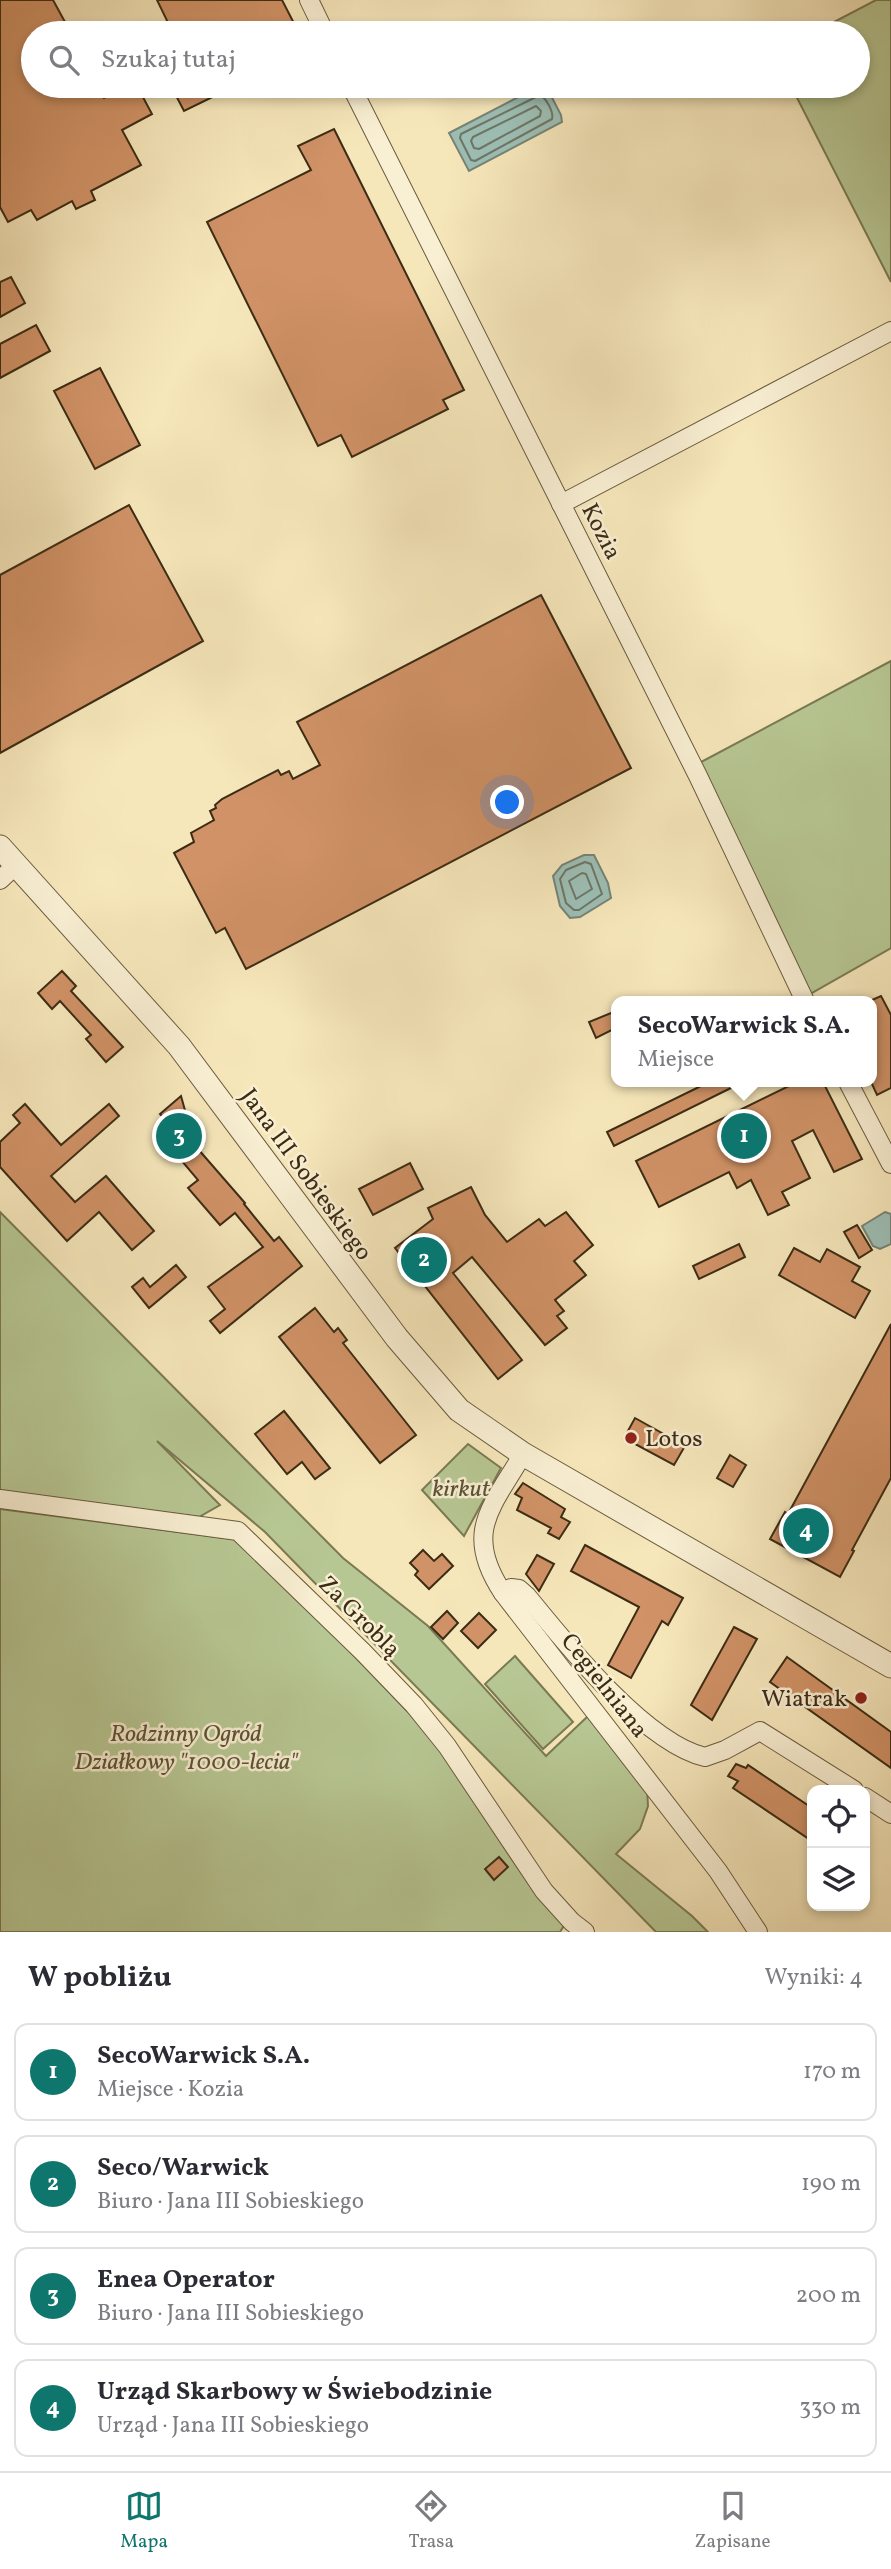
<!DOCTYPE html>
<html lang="pl">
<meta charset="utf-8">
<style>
body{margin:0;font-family:Vollkorn,serif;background:#f7f7f7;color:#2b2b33}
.controls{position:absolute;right:21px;bottom:21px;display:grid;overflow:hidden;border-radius:14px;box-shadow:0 4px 10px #0003}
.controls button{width:63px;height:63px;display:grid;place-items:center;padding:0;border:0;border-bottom:2px solid #e1e1e2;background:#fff;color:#2b2b33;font:35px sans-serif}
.you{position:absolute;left:508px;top:803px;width:24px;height:24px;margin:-18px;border:5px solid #fff;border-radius:50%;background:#1a73e8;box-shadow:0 0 0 10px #1a73e833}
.badge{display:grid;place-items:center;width:46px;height:46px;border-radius:50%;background:#0f766e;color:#fff;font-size:23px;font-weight:700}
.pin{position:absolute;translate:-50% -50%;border:4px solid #fff;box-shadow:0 2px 7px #0006}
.popup{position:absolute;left:611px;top:996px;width:266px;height:91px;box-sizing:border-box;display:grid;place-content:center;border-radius:14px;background:#fff;filter:drop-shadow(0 2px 5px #0005);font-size:23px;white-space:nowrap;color:#7c7c81}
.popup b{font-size:26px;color:#2b2b33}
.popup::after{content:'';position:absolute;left:50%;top:100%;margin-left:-14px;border:14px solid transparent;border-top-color:#fff}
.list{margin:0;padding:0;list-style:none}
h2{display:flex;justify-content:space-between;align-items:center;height:91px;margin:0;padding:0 28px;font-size:30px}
h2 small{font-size:23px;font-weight:400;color:#7c7c81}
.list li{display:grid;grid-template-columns:46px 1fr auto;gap:21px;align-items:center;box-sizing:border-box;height:98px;margin:0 14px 14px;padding:0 14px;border:2px solid #e1e1e2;border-radius:14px}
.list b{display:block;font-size:26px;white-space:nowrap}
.list p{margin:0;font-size:23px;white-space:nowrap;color:#7c7c81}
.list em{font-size:23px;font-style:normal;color:#7c7c81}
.icon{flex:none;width:38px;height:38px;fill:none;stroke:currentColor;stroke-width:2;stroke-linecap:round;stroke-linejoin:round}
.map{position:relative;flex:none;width:891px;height:1932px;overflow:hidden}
.search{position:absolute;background:#fff;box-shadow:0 4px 10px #0003;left:21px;right:21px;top:21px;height:77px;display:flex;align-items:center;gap:18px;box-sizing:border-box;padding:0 24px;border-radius:38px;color:#7c7c81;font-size:26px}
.sheet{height:539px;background:#fff}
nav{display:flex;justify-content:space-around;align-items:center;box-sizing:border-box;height:98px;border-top:2px solid #e1e1e2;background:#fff;font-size:19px;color:#7c7c81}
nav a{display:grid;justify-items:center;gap:4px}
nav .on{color:#0f766e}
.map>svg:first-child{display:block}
</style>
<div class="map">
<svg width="891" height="1932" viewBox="0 0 891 1932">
<rect width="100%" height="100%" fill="#f6e7bb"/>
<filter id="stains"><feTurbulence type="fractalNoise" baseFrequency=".00286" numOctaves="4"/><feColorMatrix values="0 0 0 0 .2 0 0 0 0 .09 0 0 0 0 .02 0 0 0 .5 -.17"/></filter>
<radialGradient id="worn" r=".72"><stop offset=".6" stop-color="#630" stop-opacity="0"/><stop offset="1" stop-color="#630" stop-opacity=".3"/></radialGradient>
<!-- green -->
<g fill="#b7c793" stroke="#7a7a54" stroke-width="2">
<path d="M876,0h15v282l-100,-196h67v-53h-45z"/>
<path d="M891,661v287l-81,46 -112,-226 3,-6z"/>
<path d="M0,1212l343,346 85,68 118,130 42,-40 59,71 1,19 -8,23 -24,25 76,62 16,16h-52l-391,-400 -108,-91 63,64 -21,12 -199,-26z"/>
<path d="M468,1444l33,24 -37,68 -42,-46z"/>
<path d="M0,1509l233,30 10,6 51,48 116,121 35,42 120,168 -5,8h-560z"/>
<path d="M515,1656l58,66 -30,27 -58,-65z"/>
</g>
<!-- water -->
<g fill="#9dbfb6" stroke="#768476" stroke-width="2">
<path d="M546,86l15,29 1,7 -93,49 -20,-38 77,-40z"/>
<path d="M584,855h10l14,28 3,15 -31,19 -10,1 -10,-12 -7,-30 9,-11z"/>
<path d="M885,1212l6,2v30l-11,5 -7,-3 -11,-20z"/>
</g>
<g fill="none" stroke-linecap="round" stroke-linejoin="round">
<!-- shore -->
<g stroke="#6c7666" stroke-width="2">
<path d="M540,95c6,3 14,17 12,24l-77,42 -4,-1 -11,-22 1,-4z"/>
<path d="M536,106l5,5 -1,5 -61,33 -5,-1 -3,-7 2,-4z"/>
<path d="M585,862l6,2 11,30 -23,16h-5l-8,-7 -6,-24 6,-9z"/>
<path d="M582,873l4,1 6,15 -16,10 -7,-18z"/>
</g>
</g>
<!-- building -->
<g fill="#d09266" stroke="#3c2c15" stroke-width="2">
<path d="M0,0h53l18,33h-38v53h65l6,12 23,-12h10l15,28 -30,16 19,35 -50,26 4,9 -19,9 -4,-8 -35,19 -6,-10 -23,12 -8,-15z"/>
<path d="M157,0h125l17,33h-126z"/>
<path d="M171,86h64l-51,25z"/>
<path d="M334,129l130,261 -21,10 5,9 -96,48 -11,-22 -23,11 -111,-224 104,-52 -13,-24z"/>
<path d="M11,277l14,26 -25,14v-35z"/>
<path d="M36,325l14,26 -50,27v-34z"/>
<path d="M100,368l40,77 -45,24 -41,-78z"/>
<path d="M129,505l74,136 -203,112v-178z"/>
<path d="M541,595l90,173 -385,201 -21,-41 -9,5 -42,-80 20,-11 -3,-9 23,-13 -4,-9 6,-3 -1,-3 7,-6 56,-29 3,5 8,-4 4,8 27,-14 -23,-43z"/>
<path d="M62,971l14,15 -5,5 52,56 -17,15 -20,-23 5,-4 -31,-34 -8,8 -14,-16z"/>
<path d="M881,996l10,19v73l-14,7 -5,-11v-84z"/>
<path d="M616,1011v17l-20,10 -7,-16z"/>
<path d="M709,1082h34l-129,64 -7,-14z"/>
<path d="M797,1082h26l39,77 -28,13 -21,-42 -21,11 18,37 -28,14 7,13 -21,10 -17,-35 -14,8 -8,-16 -70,35 -23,-46z"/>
<path d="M181,1096l5,18 -5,3 23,26 -6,6 47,54 -1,1 30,37 5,-4 23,29 -82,67 -10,-12 15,-12 -17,-22 55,-40 -28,-34 -15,12 -32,-37 10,-8 -43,-51 11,-9 -6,-6z"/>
<path d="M25,1104l36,41 48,-41 10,12 -68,60 24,26 31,-26 48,55 -22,19 -33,-38 -32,29 -67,-74v-25l20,-19 -7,-8z"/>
<path d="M410,1163l13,26 -50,26 -14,-26z"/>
<path d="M471,1187l14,28 22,27 32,-23 6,7 21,-14 27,33 -19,16 12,14 -31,25 9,11 -7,5 10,12 -22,17 -73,-88 -19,16 69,87 -24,19 -103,-131 38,-29 -5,-11z"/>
<path d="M857,1225l15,25 -13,8 -15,-26z"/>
<path d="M739,1244l6,13 -46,22 -6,-13z"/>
<path d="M794,1248l26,14 7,-13 33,18 -8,14 18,10 -15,27 -76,-43z"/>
<path d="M176,1265l10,12 -37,31 -17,-21 11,-9 7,9z"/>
<path d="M315,1308l19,24 4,-4 9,12 -4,3 73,92 -36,28 -101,-126z"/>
<path d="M891,1324v154l-39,72 2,1 -14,26 -70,-38 15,-27 3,2z"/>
<path d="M284,1411l46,57 -15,11 -13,-17 -15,12 -32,-40z"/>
<path d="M635,1418l50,28 -11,19 -50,-27z"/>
<path d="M730,1455l16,10 -13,22 -16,-9z"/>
<path d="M523,1483l42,26 -4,8 9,5 -11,17 -11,-6 3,-5 -34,-18 5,-12 -7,-4z"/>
<path d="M585,1545l98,53 -15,27 -6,-4 -31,57 -23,-13 31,-58 -68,-36z"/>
<path d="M423,1550l11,11 8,-7 11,12 -24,23 -14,-14 3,-4 -8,-8z"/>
<path d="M537,1555l17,9 -15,27 -13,-17z"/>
<path d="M447,1611l11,12 -15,16 -12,-12z"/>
<path d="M479,1613l17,17 -18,18 -17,-17z"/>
<path d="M734,1627l23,12 -45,81 -21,-15z"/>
<path d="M787,1657l104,75v36l-121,-86z"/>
<path d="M736,1764l10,4 2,-3 64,43v33l-79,-53 5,-7 -10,-5z"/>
<path d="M499,1857l9,10 -14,13 -9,-11z"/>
</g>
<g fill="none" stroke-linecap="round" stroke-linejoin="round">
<!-- minor casing -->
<g stroke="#6a5b3e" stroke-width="20">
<g id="minor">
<path d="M309,0l16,33"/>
<path d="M351,86l347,690 107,225"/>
<path d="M561,504l330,-173"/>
<path d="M0,880l16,-15"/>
<path d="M848,1082l43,82"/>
<path d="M523,1454c-32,54 -60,79 -20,139l215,278 40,61"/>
<path d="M0,1499l238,32 125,121 51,53 33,41 97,145 28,31 13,10"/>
<path d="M503,1593l8,-5 8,1 8,7c39,48 118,147 178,161l20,-7 35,-19 94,59"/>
<path d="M865,1797l26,17"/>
</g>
</g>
<!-- tertiary casing -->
<g stroke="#6a5b3e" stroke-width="25">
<path id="tertiary" d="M0,847l179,199 218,292 62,72 64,44 368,212"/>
</g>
<!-- minor -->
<use href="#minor" stroke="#f9efd3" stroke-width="18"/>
<!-- tertiary -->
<use href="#tertiary" stroke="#f9efd3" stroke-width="23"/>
</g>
<!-- markers -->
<g fill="#8f2418" stroke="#f9efd3" stroke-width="2.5">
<circle cx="631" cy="1438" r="7"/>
<circle cx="861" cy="1698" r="7"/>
</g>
<g text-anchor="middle" stroke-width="5" stroke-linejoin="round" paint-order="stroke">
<!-- street labels -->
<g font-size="24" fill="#3c2c15" stroke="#f9efd3">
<text transform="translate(602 531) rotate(63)" y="8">Kozia</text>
<text transform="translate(307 1174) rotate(54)" y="8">Jana III Sobieskiego</text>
<text transform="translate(360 1616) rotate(45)" y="8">Za Groblą</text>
<text transform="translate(605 1685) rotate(52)" y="8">Cegielniana</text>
</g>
<!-- poi labels -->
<g font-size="24" fill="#3c2c15" stroke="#f9efd3" text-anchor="start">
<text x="645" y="1446">Lotos</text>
<text x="847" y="1706" text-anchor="end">Wiatrak</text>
</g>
<!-- park labels -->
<g font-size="24" font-style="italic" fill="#5b5334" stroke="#f9efd3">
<text x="461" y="1496">kirkut</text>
<text x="186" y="1741">Rodzinny Ogród<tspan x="186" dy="28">Działkowy "1000-lecia"</tspan></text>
</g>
</g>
<rect width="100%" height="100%" filter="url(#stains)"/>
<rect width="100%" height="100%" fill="url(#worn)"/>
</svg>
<div class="controls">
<button><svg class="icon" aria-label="locate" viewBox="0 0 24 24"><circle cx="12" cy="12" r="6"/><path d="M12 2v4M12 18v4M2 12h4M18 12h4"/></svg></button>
<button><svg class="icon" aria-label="layers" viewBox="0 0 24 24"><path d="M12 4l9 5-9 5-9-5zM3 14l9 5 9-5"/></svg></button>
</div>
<div class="you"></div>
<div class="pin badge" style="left:744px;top:1136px">1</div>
<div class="popup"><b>SecoWarwick S.A.</b>Miejsce</div>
<div class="pin badge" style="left:424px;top:1260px">2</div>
<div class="pin badge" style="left:179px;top:1136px">3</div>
<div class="pin badge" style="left:806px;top:1531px">4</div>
<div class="search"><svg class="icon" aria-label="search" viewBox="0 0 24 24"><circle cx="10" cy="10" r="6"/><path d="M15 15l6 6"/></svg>Szukaj tutaj</div>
</div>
<section class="sheet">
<h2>W pobliżu<small>Wyniki: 4</small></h2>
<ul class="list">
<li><span class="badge">1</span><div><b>SecoWarwick S.A.</b><p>Miejsce · Kozia</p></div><em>170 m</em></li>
<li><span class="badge">2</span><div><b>Seco/Warwick</b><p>Biuro · Jana III Sobieskiego</p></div><em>190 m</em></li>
<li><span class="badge">3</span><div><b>Enea Operator</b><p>Biuro · Jana III Sobieskiego</p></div><em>200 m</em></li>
<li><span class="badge">4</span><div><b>Urząd Skarbowy w Świebodzinie</b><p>Urząd · Jana III Sobieskiego</p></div><em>330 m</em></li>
</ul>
</section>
<nav>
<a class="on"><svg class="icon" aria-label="map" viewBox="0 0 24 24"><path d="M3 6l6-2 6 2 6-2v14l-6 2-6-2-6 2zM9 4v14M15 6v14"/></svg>Mapa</a>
<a><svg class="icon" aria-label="directions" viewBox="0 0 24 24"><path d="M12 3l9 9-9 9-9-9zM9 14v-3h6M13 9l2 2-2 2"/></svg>Trasa</a>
<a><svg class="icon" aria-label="saved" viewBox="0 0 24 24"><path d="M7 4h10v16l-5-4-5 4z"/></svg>Zapisane</a>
</nav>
